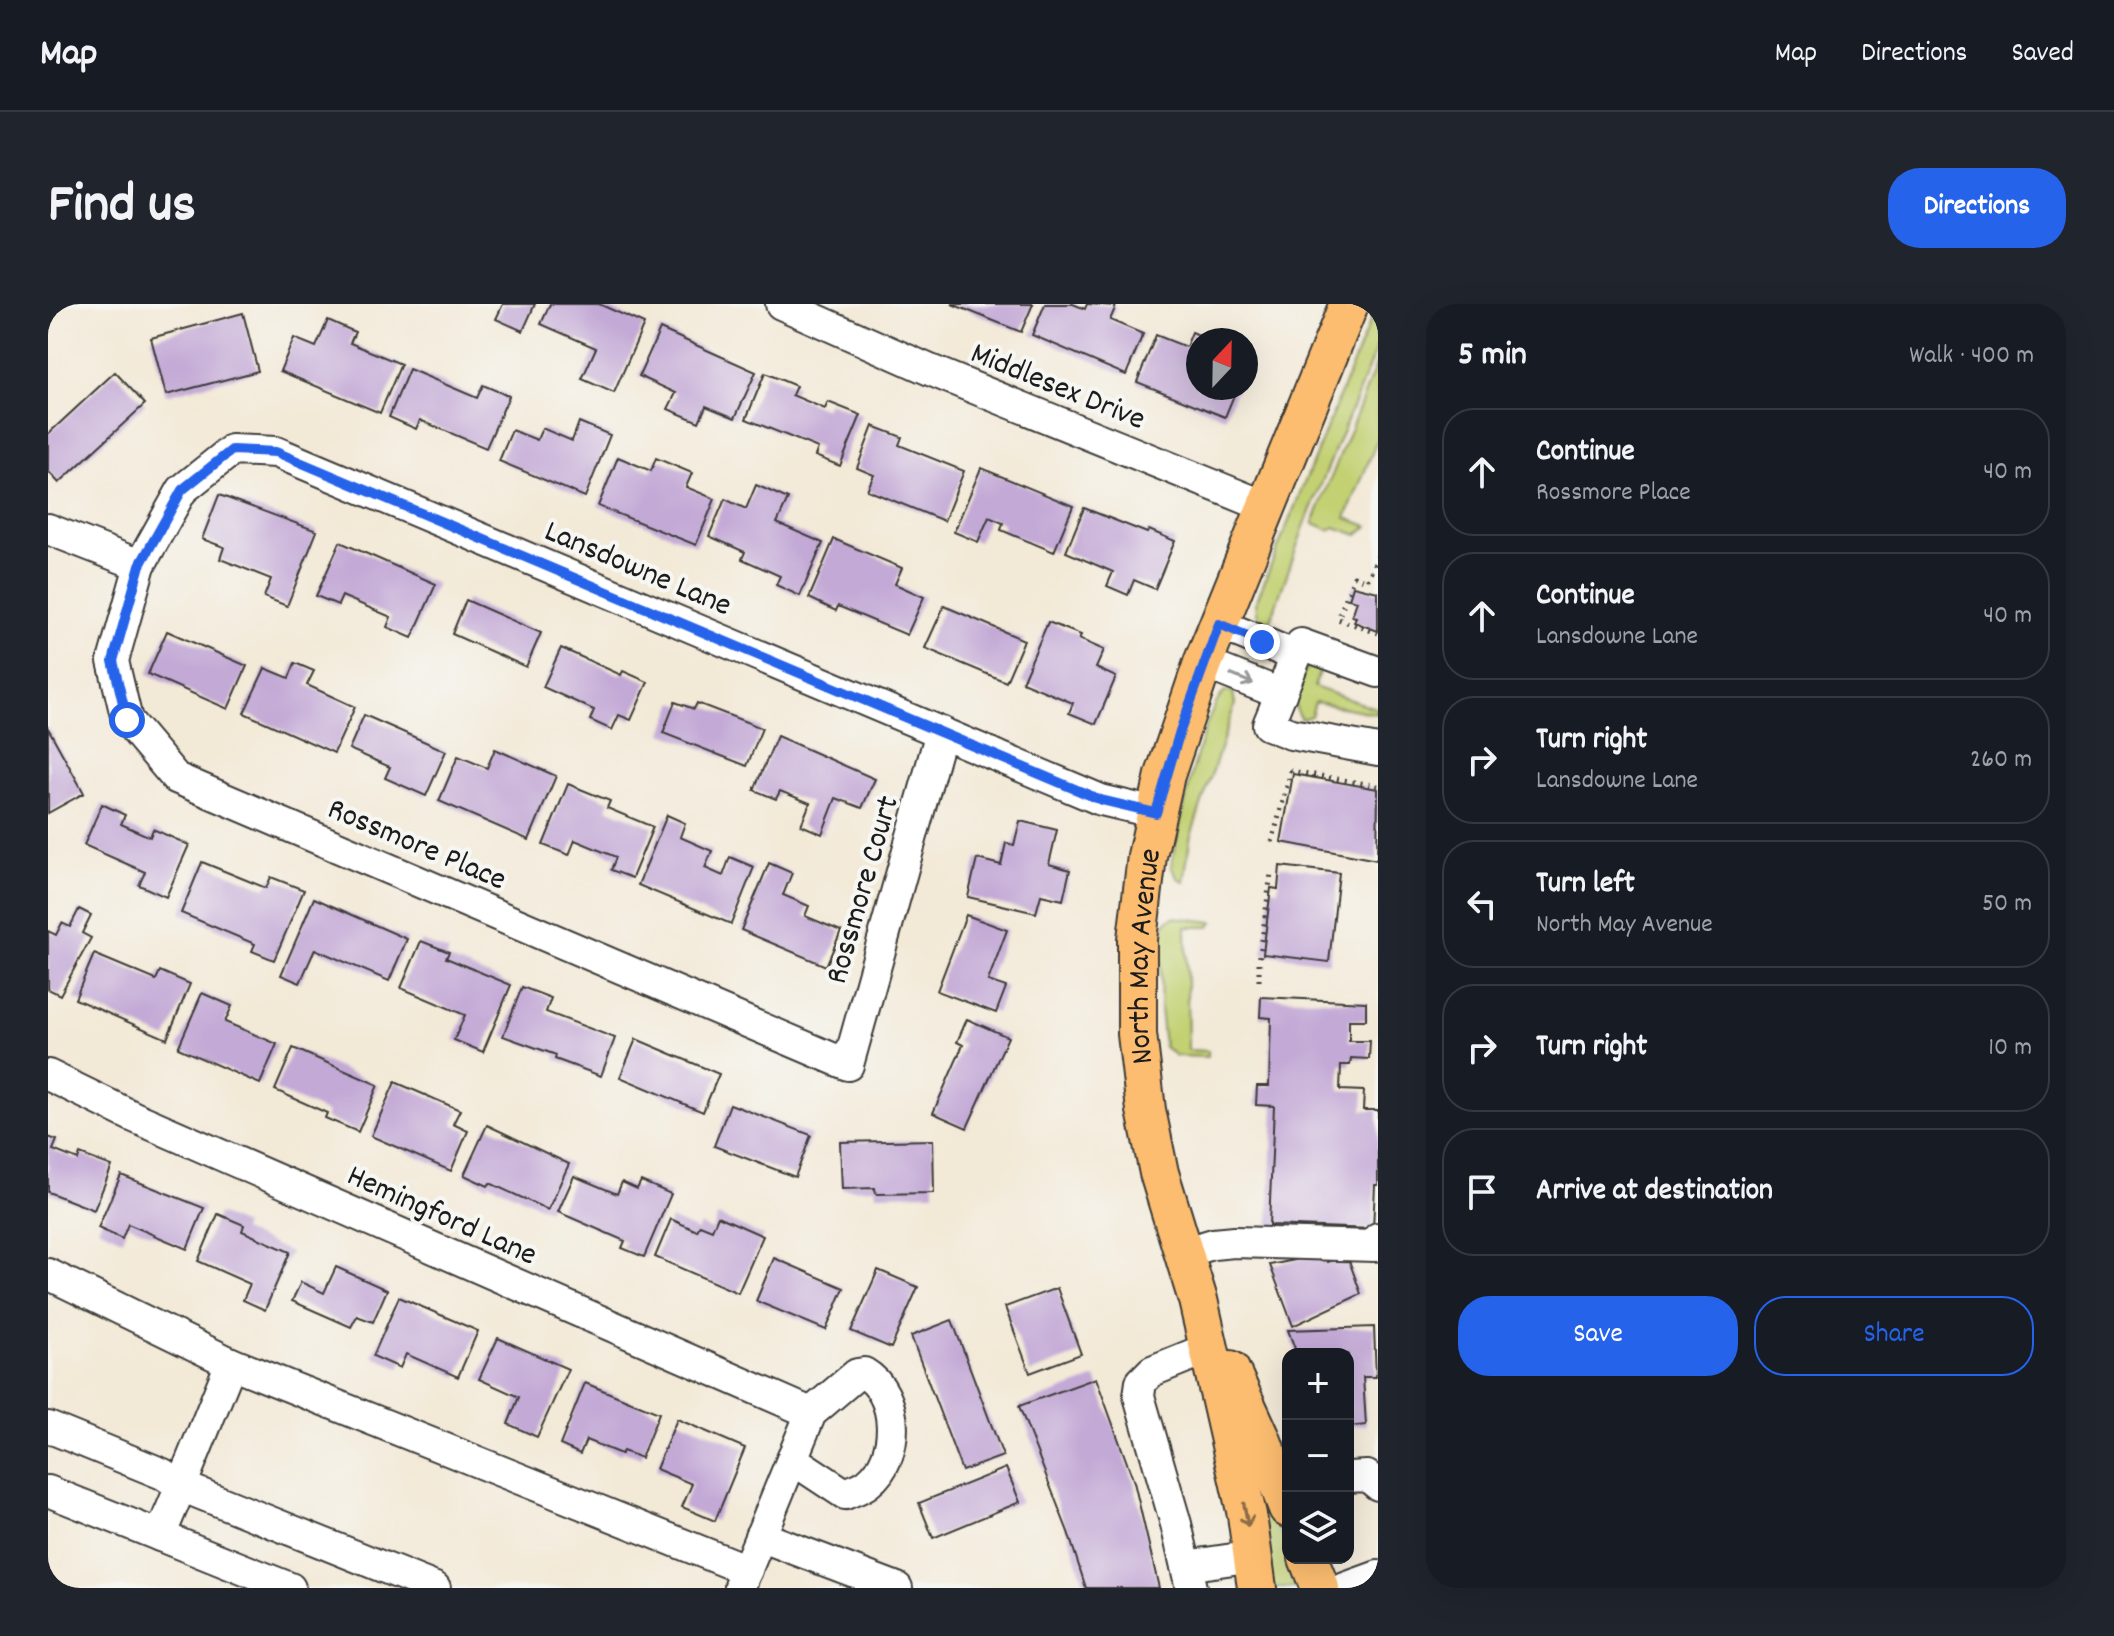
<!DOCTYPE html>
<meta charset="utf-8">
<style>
body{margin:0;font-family:Dekko,sans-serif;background:#20242c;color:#f1f3f6}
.controls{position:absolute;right:24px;bottom:24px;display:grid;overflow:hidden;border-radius:16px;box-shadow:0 8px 32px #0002}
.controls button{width:72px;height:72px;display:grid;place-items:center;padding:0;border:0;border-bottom:2px solid #363941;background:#171b24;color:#f1f3f6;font:40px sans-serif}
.compass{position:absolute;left:1138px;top:24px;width:72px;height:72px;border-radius:50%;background:#171b24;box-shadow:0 8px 32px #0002;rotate:22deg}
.stop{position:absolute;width:24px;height:24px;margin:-18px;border:6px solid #2563eb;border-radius:50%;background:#fff}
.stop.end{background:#2563eb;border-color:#fff;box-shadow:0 2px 8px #0008}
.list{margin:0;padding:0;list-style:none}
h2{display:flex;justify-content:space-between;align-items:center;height:104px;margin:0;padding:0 32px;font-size:34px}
h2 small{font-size:26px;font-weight:400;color:#9ea1a6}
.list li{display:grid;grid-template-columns:52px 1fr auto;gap:24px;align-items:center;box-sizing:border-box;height:128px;margin:0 16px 16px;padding:0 16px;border:2px solid #363941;border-radius:32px}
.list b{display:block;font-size:30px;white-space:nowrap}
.list p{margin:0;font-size:26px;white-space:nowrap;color:#9ea1a6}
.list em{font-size:26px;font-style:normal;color:#9ea1a6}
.actions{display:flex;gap:16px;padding:24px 32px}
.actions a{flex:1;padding:18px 0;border:2px solid #2563eb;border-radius:32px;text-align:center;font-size:28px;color:#2563eb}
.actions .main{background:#2563eb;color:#fff}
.icon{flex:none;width:44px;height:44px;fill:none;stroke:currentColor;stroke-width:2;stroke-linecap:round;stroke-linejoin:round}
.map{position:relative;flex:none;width:1330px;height:1284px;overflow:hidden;border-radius:32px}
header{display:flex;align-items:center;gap:48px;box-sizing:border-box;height:112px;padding:0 40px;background:#171b24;border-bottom:2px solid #363941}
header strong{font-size:38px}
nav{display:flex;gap:44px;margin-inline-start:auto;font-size:28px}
.intro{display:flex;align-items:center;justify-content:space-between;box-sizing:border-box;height:192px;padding:0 48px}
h1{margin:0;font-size:56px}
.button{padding:20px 36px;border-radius:32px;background:#2563eb;color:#fff;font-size:28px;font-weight:700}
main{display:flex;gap:48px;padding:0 48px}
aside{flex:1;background:#171b24;border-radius:32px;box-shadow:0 8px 32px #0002}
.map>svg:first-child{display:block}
</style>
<header>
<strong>Map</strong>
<nav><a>Map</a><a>Directions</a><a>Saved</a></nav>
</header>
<div class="intro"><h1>Find us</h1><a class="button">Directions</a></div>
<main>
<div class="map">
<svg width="1330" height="1284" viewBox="0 0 1330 1284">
<rect width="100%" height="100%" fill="#f6f6f2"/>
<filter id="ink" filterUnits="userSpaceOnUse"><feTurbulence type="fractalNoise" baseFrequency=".0125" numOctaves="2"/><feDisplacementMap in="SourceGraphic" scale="16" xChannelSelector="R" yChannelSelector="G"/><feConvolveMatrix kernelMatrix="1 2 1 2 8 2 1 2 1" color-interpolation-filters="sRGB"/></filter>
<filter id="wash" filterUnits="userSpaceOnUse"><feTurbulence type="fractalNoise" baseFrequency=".006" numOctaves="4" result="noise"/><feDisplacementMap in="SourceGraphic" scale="32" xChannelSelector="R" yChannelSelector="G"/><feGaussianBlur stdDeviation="1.8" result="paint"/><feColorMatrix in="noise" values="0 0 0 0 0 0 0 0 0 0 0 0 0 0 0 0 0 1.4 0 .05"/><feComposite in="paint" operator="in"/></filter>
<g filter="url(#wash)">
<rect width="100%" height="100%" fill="#f3e9d7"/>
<!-- green -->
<g fill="#c3d173" stroke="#707648" stroke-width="2">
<path d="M1329,0l1,40 -73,180 -34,95 -9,6 -4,-8 -2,-15z"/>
<path d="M1330,56v78l-32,80 22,8 -10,9 -23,-8 -5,3 -17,-7z"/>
<path d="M1261,361l7,1 3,6 -5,15 64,22v5l-63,-12 -4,14 -10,3c-13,-16 -1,-38 8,-54z"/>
<path d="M1177,388h8l2,12 -45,135 -6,43 -5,-3 -8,-12c8,-35 30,-156 54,-175z"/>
<path d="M1125,613l40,5 -3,5h-24l2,123 20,1v6l-32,-1 -12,-9 -4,-39 2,-79 5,-8z"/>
<path d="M1194,1137l46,107v10h4l10,30h-30z"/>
</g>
<g id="blocks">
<!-- building -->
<g fill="#c3a9d6">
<path d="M455,0h32l-12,27 -27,-12z"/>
<path d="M502,0h49l45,20 -30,69 -32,-14 14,-31 -55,-24z"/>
<path d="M904,0h81l-12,28z"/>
<path d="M997,0h28l12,5 2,-5 29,2 -6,14 33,14 -17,41 -94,-40z"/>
<path d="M195,9l15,58 -92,24 -15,-57z"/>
<path d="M280,16l27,12 -5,11 51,21 -21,49 -100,-42 14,-33 22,9z"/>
<path d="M612,25l96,43 -21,46 -29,-12 -7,16 -31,-13 8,-16 -37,-17z"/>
<path d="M1144,28l18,8h-12v48h39l-12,29 -88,-35 19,-47 30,12z"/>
<path d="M361,65l68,29 6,-13 26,11 -23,52 -66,-28 -4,9 -27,-12z"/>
<path d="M67,68l30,32 -86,79 -11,-12v-37z"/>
<path d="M717,69l31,13 -4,9 33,14 3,-7 33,13 -21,51 -25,-10 3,-8 -72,-29z"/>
<path d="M531,118l31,13 -25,62 -86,-36 13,-31 25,10 5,-12 30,13z"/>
<path d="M825,122l29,11 -3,8 65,26 -20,50 -77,-31 7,-15 -17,-7z"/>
<path d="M570,153l33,14 5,-13 36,15 -6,14 29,12 -19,46 -98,-39z"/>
<path d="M933,164l92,38 -19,46 -53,-22 2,-7 -14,-6 -11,25 -24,-10z"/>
<path d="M708,181l32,14 -11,24 46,20 -23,53 -24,-11 4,-9 -38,-17 3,-7 -36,-16 16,-37 21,10z"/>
<path d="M171,191l98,36 -30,75 -23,-9 7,-18 -51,-20 4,-12 -22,-8z"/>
<path d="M1036,204l63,25 2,-3 26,11 -20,48 -21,-9 -6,15 -21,-9 6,-14 -47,-20z"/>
<path d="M786,235l68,29 -7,16 29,13 -17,38 -69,-29 -2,5 -27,-13z"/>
<path d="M292,238l96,42 -24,54 -25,-11 4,-10 -49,-21 -4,9 -22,-9z"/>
<path d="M1305,282l25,6v39l-24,-9 2,-5 -4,-1 5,-15 -8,-2z"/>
<path d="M418,296l75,33 -15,34 -74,-33z"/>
<path d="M896,302l80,34 -18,42 -81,-34z"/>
<path d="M1000,318l33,13 -2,4 25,11 -8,18 20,9 -20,47 -27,-11 4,-10 -51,-21z"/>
<path d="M119,327l80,35 -19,43 -80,-35z"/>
<path d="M513,344l60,27 2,-4 25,11 -17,38 -12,-5 -7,15 -22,-10 4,-10 -51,-23z"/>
<path d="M247,359l19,8 -7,14 48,22 -21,46 -90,-40 21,-45 24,10z"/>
<path d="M627,398l19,7 3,-6 65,25 -15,38 -84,-33z"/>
<path d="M316,411l82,36 -20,45 -41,-18 5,-11 -41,-18z"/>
<path d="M0,424l36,65 -36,20z"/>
<path d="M729,432l98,43 -13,29 -26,-10 -14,36 -21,-9 9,-22 -30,-12 -4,8 -22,-9z"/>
<path d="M447,445l61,27 -27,64 -90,-39 19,-45 29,12z"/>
<path d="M1245,470l85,15 -1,71 -96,-18z"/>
<path d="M520,480l42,17 -3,7 46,19 -21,51 -21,-8 5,-13 -41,-17 -6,15 -26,-10z"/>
<path d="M54,500l23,11 -4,9 29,13 3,-8 36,16 -23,52 -27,-12 6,-13 -61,-27z"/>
<path d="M619,511l18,8 -5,14 32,14 -7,17 18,8 7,-19 24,10 -23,57 -93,-39z"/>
<path d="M972,517l37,9 -8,34 21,6 -7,30 -22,-5 -5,18 -68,-16 9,-38 24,6 5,-22 8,2z"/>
<path d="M154,558l64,26 5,-11 33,13 -30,70 -22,-9 3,-7 -74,-31z"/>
<path d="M721,559l23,10 -9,22 26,11 -4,10 36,15 -15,35 -85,-36z"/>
<path d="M1232,562l59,7 -10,89 -66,-8 8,-66 7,1z"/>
<path d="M266,594l93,41 -18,42 -74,-32 -15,34 -19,-8z"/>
<path d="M31,605l12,6 -9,18 9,5 -31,57 -12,-6v-58l8,4 6,-12 8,4z"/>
<path d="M918,611l41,15 -19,51 18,6 -10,26 -59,-22z"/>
<path d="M373,637l28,11 -3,6 65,27 -28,67 -29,-12 11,-25 -64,-27z"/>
<path d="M46,650l62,26 4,-9 30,13 -23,55 -92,-40z"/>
<path d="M474,683l29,11 -5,14 69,26 -14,38 -46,-17 1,-4 -53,-19z"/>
<path d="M154,689l30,13 -7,16 52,22 -17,40 -82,-36z"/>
<path d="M1213,693l105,5v18h-17v21h21l-1,18 -18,-1 -1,7h-9l-1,25 24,1 -1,19h15v75h-3l-2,44 -104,-4 5,-119 -18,-1 1,-19h12l2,-68 -11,-1z"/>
<path d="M919,715l41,18 -41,91 -34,-15 30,-68 -6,-3z"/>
<path d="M588,735l83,35 -16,38 -83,-35z"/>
<path d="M245,744l85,37 -20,47 -33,-14 2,-5 -52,-23z"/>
<path d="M347,778l65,28 -7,14 15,7 -17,40 -80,-35z"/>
<path d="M682,800l81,31 -16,42 -81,-31z"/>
<path d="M439,821l82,39 -21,46 -58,-27 -2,3 -24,-11z"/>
<path d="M0,833l9,3 -4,10 25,10 2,-6 32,12 -18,44 -46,-18z"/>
<path d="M885,836l1,53 -58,1 -1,-6 -33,1 -2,-47z"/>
<path d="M73,871l83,33 -17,41 -59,-25 -6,15 -24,-11z"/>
<path d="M526,872l43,18 5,-12 15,7 4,-8 30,13 -27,63 -22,-9 3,-7 -67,-29z"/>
<path d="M170,910l26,11 -2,6 48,21 -25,58 -22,-10 7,-16 -52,-23z"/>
<path d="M670,912l45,20 -25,57 -83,-36 16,-38 26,12 3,-6 12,5z"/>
<path d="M1277,950l3,8 19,-7 14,39 -68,32 -23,-61z"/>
<path d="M726,954l70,30 -18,42 -70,-29z"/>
<path d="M288,963l51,23 -14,32 -16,-6 -6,11 -59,-26 9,-19 23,11z"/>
<path d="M830,966l40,17 -27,61 -40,-17z"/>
<path d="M1009,984l24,66 -51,19 -25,-66z"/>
<path d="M351,993l79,34 -20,46 -52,-23 -6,14 -27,-12z"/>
<path d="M904,1016l51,136 -41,15 -51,-135z"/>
<path d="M1326,1023l2,50h-13l3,48 -18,2v-73h-51l-9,-24z"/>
<path d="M450,1034l70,31 -31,68 -29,-13 11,-27 -40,-18z"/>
<path d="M1048,1074l38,104 25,106h-73l-18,-56 -49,-126z"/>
<path d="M537,1079l74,30 -18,45 -18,-7 -2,3 -35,-14 -6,14 -20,-9z"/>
<path d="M629,1115l68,29 -30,73 -33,-14 10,-23 -36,-15z"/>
<path d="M958,1164l14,34 -87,36 -14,-35z"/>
</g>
</g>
</g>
<g filter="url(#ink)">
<use href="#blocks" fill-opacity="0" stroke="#3c3b38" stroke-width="2"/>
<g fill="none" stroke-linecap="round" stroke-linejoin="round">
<!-- minor casing -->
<g stroke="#3c3b38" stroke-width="34">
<g id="minor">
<path d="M733,0l149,66 337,137"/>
<path d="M0,225l92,36"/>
<path d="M1171,320l77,32"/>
<path d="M1155,359l78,31"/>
<path d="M1330,368l-77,-28 -33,81 23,9 87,16"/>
<path d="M893,428l-93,333 -672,-287 -49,-58 -14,-59 27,-96 42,-75 50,-40 44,2 825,348 55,13"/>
<path d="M0,771l86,42 677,296"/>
<path d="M1135,949l30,-9 21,-2 141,4 3,-8"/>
<path d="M0,970l183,89 516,207"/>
<path d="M183,1059l-50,123 254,102"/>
<path d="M0,1123l115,47 18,12 -21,50"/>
<path d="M1300,1173l19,-1 11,9"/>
<path d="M0,1187l242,97"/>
<path d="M712,1232l137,52"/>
<path d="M1138,1262l67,-10"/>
<path d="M692,1282l71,-173 46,-39 7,-1c36,21 37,84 4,110 -6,5 -16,8 -23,11l-53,-35"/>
<path d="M1143,1284l-15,-64 -37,-128 2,-14 11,-11 57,-23"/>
<path d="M1297,1284l33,-12"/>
</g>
</g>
<!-- major casing -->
<g stroke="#3c3b38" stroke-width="42">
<g id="major">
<path d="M1182,1066l30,66 28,72"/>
<path d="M1260,1254l12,30"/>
<path id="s1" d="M1209,1284l-10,-73 -49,-215 -39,-127 -13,-63 -9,-76v-95l10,-83 18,-81 15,-44 23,-68 146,-359"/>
</g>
</g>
<!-- path -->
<g stroke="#3c3b38" stroke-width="5" stroke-dasharray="2 6" stroke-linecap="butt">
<path d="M1330,252l-11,25 -13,-5 -16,43 40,14"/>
<path d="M1224,538l19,-71 87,15"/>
<path d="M1211,677v-19l12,-89"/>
</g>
<!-- minor -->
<use href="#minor" stroke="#fff" stroke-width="30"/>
<!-- major -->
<use href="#major" stroke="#fcbd6f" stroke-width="38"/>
</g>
<!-- one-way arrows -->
<defs><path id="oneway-shaft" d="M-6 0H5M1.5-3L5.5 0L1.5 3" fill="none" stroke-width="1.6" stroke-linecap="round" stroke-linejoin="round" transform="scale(2)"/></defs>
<use stroke="#999" href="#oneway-shaft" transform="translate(1194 375) rotate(22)"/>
<use stroke="#8c6c46" href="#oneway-shaft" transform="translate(1198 1211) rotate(79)"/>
</g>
<g fill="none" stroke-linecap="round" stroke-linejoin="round" filter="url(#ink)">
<!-- route -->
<path stroke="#2563eb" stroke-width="10" d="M79,416l-14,-59 27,-96 42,-75 50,-40 44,2 825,348 55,13 24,-82 39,-107 43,18"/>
</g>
<g text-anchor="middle" stroke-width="8" stroke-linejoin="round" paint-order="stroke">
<!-- street labels -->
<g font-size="32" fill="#1c1c1c" stroke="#f6f6f2">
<text transform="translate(1011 80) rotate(22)" y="11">Middlesex Drive</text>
<text transform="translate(591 262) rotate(23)" y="11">Lansdowne Lane</text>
<text transform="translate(370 538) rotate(23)" y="11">Rossmore Place</text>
<text transform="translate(812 585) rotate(-74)" y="11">Rossmore Court</text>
<text dy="11" stroke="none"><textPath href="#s1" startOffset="646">North May Avenue</textPath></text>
<text transform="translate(395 909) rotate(24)" y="11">Hemingford Lane</text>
</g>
</g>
</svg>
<div class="controls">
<button>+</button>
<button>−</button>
<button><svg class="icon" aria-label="layers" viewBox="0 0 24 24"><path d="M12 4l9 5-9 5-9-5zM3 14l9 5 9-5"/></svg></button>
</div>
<svg class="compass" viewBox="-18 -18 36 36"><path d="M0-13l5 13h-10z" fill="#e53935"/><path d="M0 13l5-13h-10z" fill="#9ea1a6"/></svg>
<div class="stop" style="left:79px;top:416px"></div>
<div class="stop end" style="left:1214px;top:338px"></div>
</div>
<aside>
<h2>5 min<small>Walk · 400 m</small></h2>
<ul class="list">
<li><svg class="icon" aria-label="ahead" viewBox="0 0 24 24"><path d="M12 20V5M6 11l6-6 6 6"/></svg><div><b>Continue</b><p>Rossmore Place</p></div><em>40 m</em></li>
<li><svg class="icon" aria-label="ahead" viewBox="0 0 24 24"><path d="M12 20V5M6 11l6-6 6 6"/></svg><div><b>Continue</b><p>Lansdowne Lane</p></div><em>40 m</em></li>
<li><svg class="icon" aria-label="right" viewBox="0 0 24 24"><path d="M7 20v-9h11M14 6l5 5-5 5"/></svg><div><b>Turn right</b><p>Lansdowne Lane</p></div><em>260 m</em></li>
<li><svg class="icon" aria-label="left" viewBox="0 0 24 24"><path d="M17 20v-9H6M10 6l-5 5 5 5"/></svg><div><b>Turn left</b><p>North May Avenue</p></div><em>50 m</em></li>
<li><svg class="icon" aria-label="right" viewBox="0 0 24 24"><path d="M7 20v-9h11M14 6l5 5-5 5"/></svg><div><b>Turn right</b></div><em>10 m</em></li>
<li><svg class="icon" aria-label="arrive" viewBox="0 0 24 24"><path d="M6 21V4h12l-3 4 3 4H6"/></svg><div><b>Arrive at destination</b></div></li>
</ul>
<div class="actions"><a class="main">Save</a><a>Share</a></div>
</aside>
</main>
